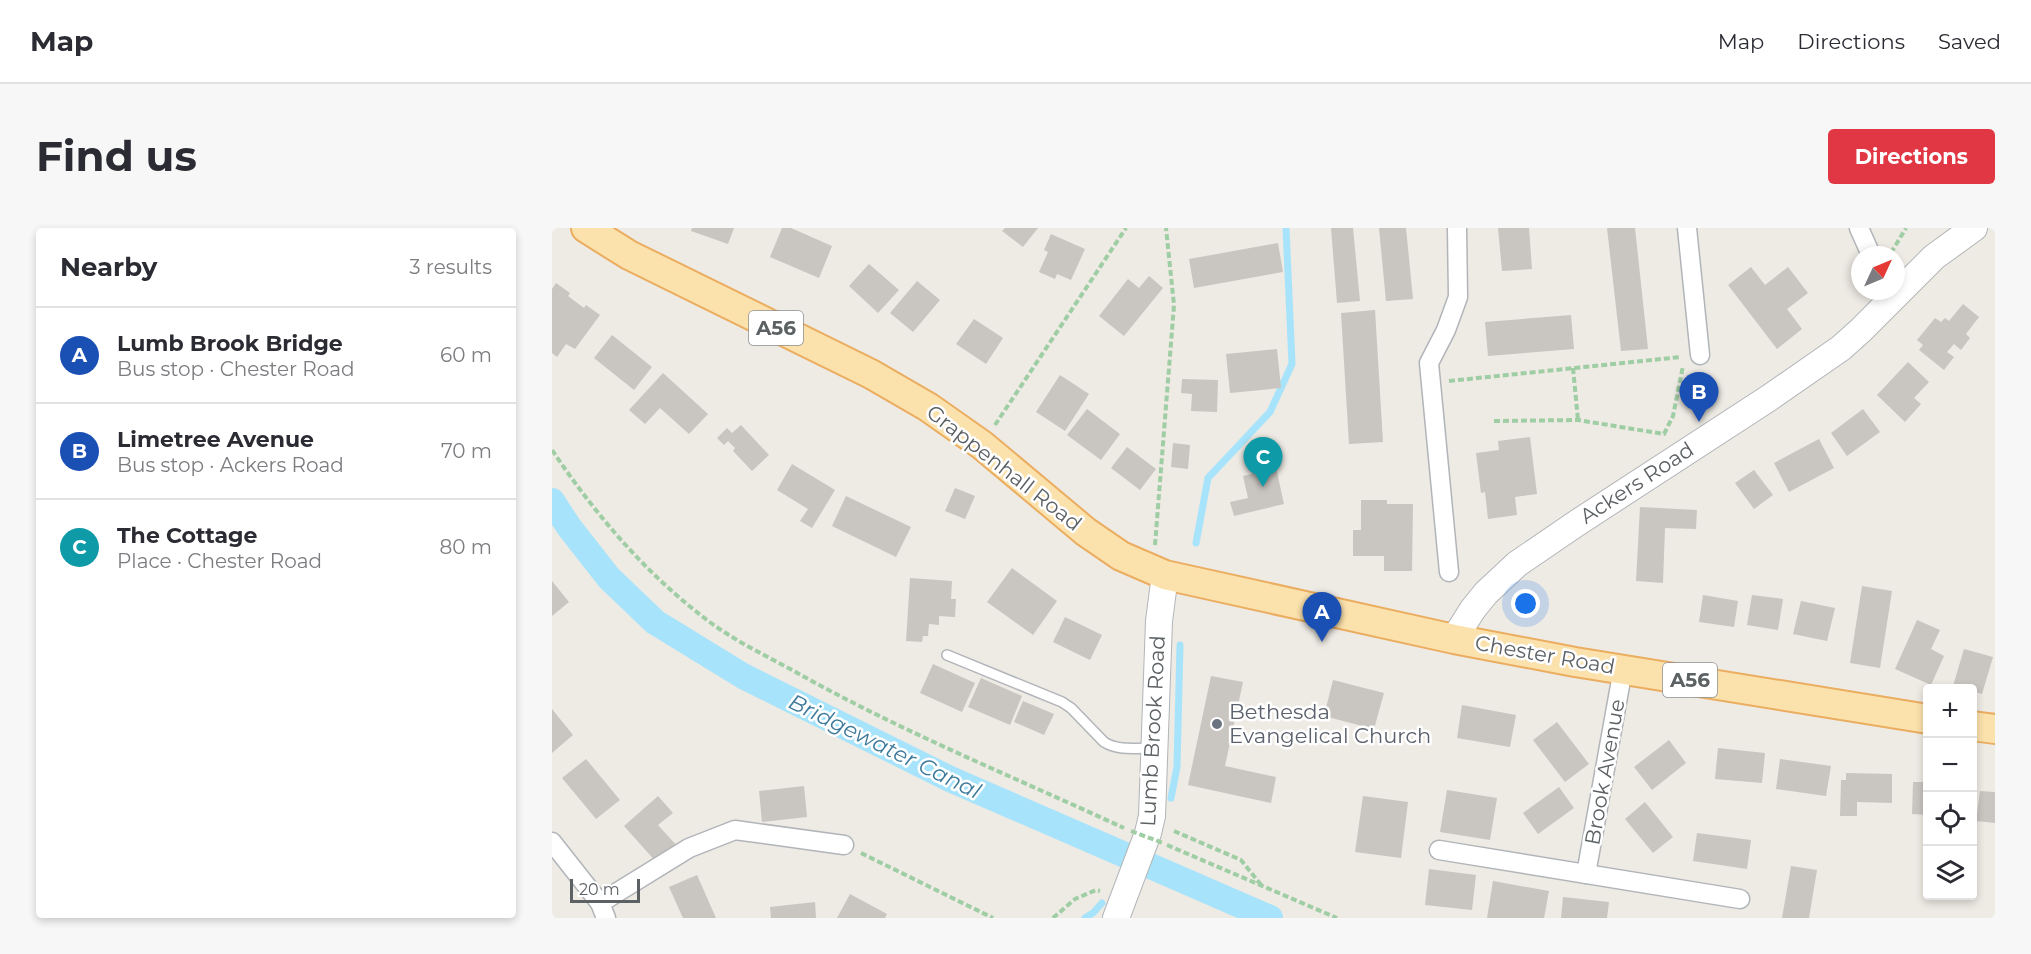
<!DOCTYPE html>
<meta charset="utf-8">
<style>
body{margin:0;font-family:Montserrat,sans-serif;background:#f7f7f7;color:#2b2b33}
.controls{position:absolute;right:18px;bottom:18px;display:grid;overflow:hidden;border-radius:6px;box-shadow:0 3px 9px #0003}
.controls button{width:54px;height:54px;display:grid;place-items:center;padding:0;border:0;border-bottom:2px solid #e1e1e2;background:#fff;color:#2b2b33;font:30px sans-serif}
.compass{position:absolute;left:1299px;top:18px;width:54px;height:54px;border-radius:50%;background:#fff;box-shadow:0 3px 9px #0003;rotate:46deg}
.scale{position:absolute;left:18px;bottom:15px;width:70px;box-sizing:border-box;padding-left:6px;border:3px solid #5c6164;border-top:0;font-size:16px;line-height:21px;white-space:nowrap;color:#5c6164;-webkit-text-stroke:4px #fff;paint-order:stroke}
.you{position:absolute;left:974px;top:376px;width:21px;height:21px;margin:-15px;border:4px solid #fff;border-radius:50%;background:#1a73e8;box-shadow:0 0 0 9px #1a73e833}
.badge{display:grid;place-items:center;width:39px;height:39px;border-radius:50%;background:#e13745;color:#fff;font-size:20px;font-weight:700}
.pin{position:absolute;translate:-50% -50px;filter:drop-shadow(0 2px 3px #0008)}
.pin::after{content:'';position:absolute;top:32px;width:21px;height:18px;background:inherit;clip-path:polygon(0 0,100% 0,50% 100%)}
.list{margin:0;padding:0;list-style:none}
h2{display:flex;justify-content:space-between;align-items:center;height:78px;margin:0;padding:0 24px;font-size:26px}
h2 small{font-size:20px;font-weight:400;color:#7c7c81}
.list li{display:grid;grid-template-columns:39px 1fr auto;gap:18px;align-items:center;box-sizing:border-box;height:96px;padding:0 24px;border-top:2px solid #e1e1e2}
.list b{display:block;font-size:22px;white-space:nowrap}
.list p{margin:0;font-size:20px;white-space:nowrap;color:#7c7c81}
.list em{font-size:20px;font-style:normal;color:#7c7c81}
.icon{flex:none;width:33px;height:33px;fill:none;stroke:currentColor;stroke-width:2;stroke-linecap:round;stroke-linejoin:round}
.map{position:relative;flex:none;width:1443px;height:690px;overflow:hidden;border-radius:6px}
header{display:flex;align-items:center;gap:36px;box-sizing:border-box;height:84px;padding:0 30px;background:#fff;border-bottom:2px solid #e1e1e2}
header strong{font-size:28px}
nav{display:flex;gap:33px;margin-inline-start:auto;font-size:21px}
.intro{display:flex;align-items:center;justify-content:space-between;box-sizing:border-box;height:144px;padding:0 36px}
h1{margin:0;font-size:42px}
.button{padding:15px 27px;border-radius:6px;background:#e13745;color:#fff;font-size:21px;font-weight:700}
main{display:flex;gap:36px;padding:0 36px}
aside{flex:1;background:#fff;border-radius:6px;box-shadow:0 3px 9px #0003}
.map>svg:first-child{display:block}
</style>
<header>
<strong>Map</strong>
<nav><a>Map</a><a>Directions</a><a>Saved</a></nav>
</header>
<div class="intro"><h1>Find us</h1><a class="button">Directions</a></div>
<main>
<aside>
<h2>Nearby<small>3 results</small></h2>
<ul class="list">
<li><span class="badge" style="background:#1a4fb4">A</span><div><b>Lumb Brook Bridge</b><p>Bus stop · Chester Road</p></div><em>60 m</em></li>
<li><span class="badge" style="background:#1a4fb4">B</span><div><b>Limetree Avenue</b><p>Bus stop · Ackers Road</p></div><em>70 m</em></li>
<li><span class="badge" style="background:#0f9aa8">C</span><div><b>The Cottage</b><p>Place · Chester Road</p></div><em>80 m</em></li>
</ul>
</aside>
<div class="map">
<svg width="1443" height="690" viewBox="0 0 1443 690">
<rect width="100%" height="100%" fill="#eeeae4"/>
<g fill="none" stroke-linecap="round" stroke-linejoin="round">
<!-- stream -->
<g stroke="#a7e4fb" stroke-width="7">
<path d="M644,315l12,-65 62,-66 22,-48 -6,-136"/>
<path d="M619,570l6,-31 3,-122"/>
<path d="M533,690l8,-5 9,-10"/>
</g>
<!-- canal -->
<path stroke="#a7e4fb" stroke-width="26" d="M0,273l17,26 40,51 46,44 88,54 207,103 320,139"/>
</g>
<!-- building -->
<g fill="#c9c5c0">
<path d="M140,0h42l-6,16 -37,-13z"/>
<path d="M230,0h9l41,18 -13,32 -49,-21z"/>
<path d="M453,0h33l-15,19 -21,-16z"/>
<path d="M779,0h22l7,73 -23,2z"/>
<path d="M827,0h27l7,71 -27,2z"/>
<path d="M946,0h31l3,41 -30,2z"/>
<path d="M1055,0h28l13,121 -27,2z"/>
<path d="M499,6l34,15 -14,31 -14,-6 -2,5 -16,-7 9,-20 -4,-2z"/>
<path d="M726,15l5,29 -89,16 -5,-29z"/>
<path d="M317,36l30,26 -21,23 -29,-27z"/>
<path d="M1199,39l14,18 23,-18 20,26 -21,16 15,20 -25,20 -49,-64z"/>
<path d="M597,48l14,12 -39,48 -25,-20 29,-37 11,9z"/>
<path d="M365,53l23,19 -27,32 -23,-19z"/>
<path d="M4,55l14,10 -2,3 16,12 2,-3 14,10 -25,34 -9,-5 -9,13 -5,-4v-64z"/>
<path d="M1411,76l16,13 -13,17 4,4 -9,12 -7,-6 -7,8 7,5 -10,13 -25,-20 4,-5 -6,-5 18,-22 6,4 4,-4 4,3z"/>
<path d="M823,82l8,132 -34,2 -8,-131z"/>
<path d="M1019,87l3,34 -86,7 -3,-34z"/>
<path d="M422,91l29,19 -17,26 -30,-20z"/>
<path d="M60,107l40,32 -18,23 -40,-32z"/>
<path d="M725,121l4,39 -51,5 -4,-39z"/>
<path d="M1356,134l21,20 -15,16 7,6 -16,18 -28,-27z"/>
<path d="M111,145l45,41 -19,20 -29,-26 -15,16 -16,-14z"/>
<path d="M508,147l29,19 -24,37 -29,-19z"/>
<path d="M630,151l36,1 -1,32 -26,-1 1,-17 -11,-1z"/>
<path d="M535,181l33,25 -19,26 -34,-25z"/>
<path d="M1311,181l17,23 -33,24 -16,-23z"/>
<path d="M189,197l28,30 -17,16 -19,-20 2,-3 -7,-7 -4,4 -7,-7 10,-10 5,5z"/>
<path d="M978,209l7,57 -22,3 2,18 -29,4 -3,-27 -4,1 -5,-40 23,-3 -1,-9z"/>
<path d="M1267,211l15,29 -45,24 -15,-29z"/>
<path d="M621,215l17,2 -2,24 -17,-2z"/>
<path d="M575,219l29,22 -16,21 -29,-22z"/>
<path d="M723,235l9,41 -50,12 -4,-14 18,-4 -5,-22 9,-2 -1,-6z"/>
<path d="M240,236l43,26 -23,38 -12,-7 8,-12 -31,-19z"/>
<path d="M1202,242l19,25 -19,14 -19,-26z"/>
<path d="M403,260l20,8 -10,23 -20,-8z"/>
<path d="M294,268l65,31 -15,30 -64,-31z"/>
<path d="M809,272h26v4h26l-1,67h-28v-15h-31v-26h8z"/>
<path d="M1088,279l57,3 -1,19 -31,-1 -2,55 -27,-2z"/>
<path d="M460,340l45,33 -24,34 -46,-33z"/>
<path d="M358,350l42,3 -1,18h5l-1,18 -16,-1v9l-10,-1 -1,12h-5l-1,6 -16,-1z"/>
<path d="M0,353l17,21 -17,14z"/>
<path d="M1310,358l30,5 -12,77 -30,-5z"/>
<path d="M1151,367l35,6 -4,26 -35,-5z"/>
<path d="M1200,367l31,4 -5,31 -31,-5z"/>
<path d="M1249,373l34,7 -8,33 -34,-7z"/>
<path d="M513,389l37,18 -12,25 -37,-18z"/>
<path d="M1365,392l23,10 -9,19 13,7 -13,29 -36,-16z"/>
<path d="M1412,421l29,8 -11,37 -10,-3v-3l-19,-2z"/>
<path d="M381,436l42,19 -13,29 -42,-19z"/>
<path d="M659,448l32,6 -18,84 51,11 -5,26 -83,-18z"/>
<path d="M429,450l41,18 -12,29 -42,-18z"/>
<path d="M781,452l51,13 -10,36 -50,-13z"/>
<path d="M471,473l31,13 -10,21 -30,-13z"/>
<path d="M910,477l54,10 -6,32 -53,-9z"/>
<path d="M0,481l21,26 -21,18z"/>
<path d="M1005,494l32,42 -24,18 -32,-42z"/>
<path d="M1117,512l17,23 -34,27 -18,-23z"/>
<path d="M1166,520l47,5 -3,30 -47,-4z"/>
<path d="M34,531l34,41 -24,19 -34,-41z"/>
<path d="M1228,531l51,7 -5,30 -50,-7z"/>
<path d="M1294,545l46,1v29l-35,-1v14h-17l1,-36h5z"/>
<path d="M1361,554h15v33l-16,-1z"/>
<path d="M252,558l3,31 -45,5 -3,-31z"/>
<path d="M1007,559l15,21 -36,26 -15,-21z"/>
<path d="M895,562l50,8 -7,42 -50,-8z"/>
<path d="M1428,563l15,1v31l-19,-2z"/>
<path d="M106,568l15,17 -15,12 20,22 -20,17 -34,-38z"/>
<path d="M811,568l45,6 -7,56 -46,-6z"/>
<path d="M1093,574l28,35 -20,16 -28,-34z"/>
<path d="M1145,605l54,7 -4,29 -54,-8z"/>
<path d="M1239,638l26,4 -8,48h-27z"/>
<path d="M877,641l47,6 -4,35 -47,-5z"/>
<path d="M145,647l19,43h-33l-14,-31z"/>
<path d="M941,653l56,10 -5,27h-57z"/>
<path d="M298,666l37,20 -2,4h-48z"/>
<path d="M1011,669l46,5 -2,16h-46z"/>
<path d="M263,674l1,16h-45l-1,-11z"/>
</g>
<g fill="none" stroke-linecap="round" stroke-linejoin="round">
<!-- lane casing -->
<g stroke="#b1b5b9" stroke-width="12">
<path id="lane" d="M395,427l115,47 9,6 33,34c14,9 32,6 48,6"/>
</g>
<!-- street casing -->
<g stroke="#b1b5b9" stroke-width="21">
<g id="street">
<path d="M1135,0l13,127"/>
<path d="M1307,0l12,27"/>
<path d="M897,344l-20,-209 17,-33 12,-33 -1,-69"/>
<path d="M0,614l48,61 6,15"/>
<path d="M887,622l301,49"/>
<path d="M1034,646l37,-205"/>
<path d="M48,675l89,-55 46,-18 109,15"/>
</g>
</g>
<!-- secondary casing -->
<g stroke="#b1b5b8" stroke-width="28">
<g id="secondary">
<path d="M902,411l19,-30 13,-16 31,-29 60,-41 192,-125 72,-50 19,-17 74,-74 40,-29"/>
<path d="M564,690l32,-85 4,-17 7,-195 6,-46"/>
</g>
</g>
<!-- primary casing -->
<g stroke="#ebad60" stroke-width="32">
<g id="primary">
<path d="M34,0l43,27 242,119 57,33 54,38 104,87 35,24 44,19 289,64 121,23 353,57"/>
<path d="M1420,498l23,3"/>
</g>
</g>
<!-- path -->
<g stroke="#9fcda4" stroke-width="4" stroke-dasharray="6 3" stroke-linecap="butt">
<path d="M1339,25l15,-25"/>
<path d="M1021,140l5,52"/>
<path d="M897,153l232,-24"/>
<path d="M942,193l84,-1 86,14 9,-18 10,-50"/>
<path d="M443,197l131,-197"/>
<path d="M0,222c43,64 93,123 155,170 29,22 62,37 94,55 104,58 215,103 323,153"/>
<path d="M603,317l19,-240 -8,-77"/>
<path d="M622,603l67,29 21,26"/>
<path d="M615,617l170,73"/>
<path d="M309,625l132,65"/>
<path d="M501,690l22,-19 21,-9 4,1"/>
</g>
<!-- lane -->
<use href="#lane" stroke="#fff" stroke-width="9"/>
<!-- street -->
<use href="#street" stroke="#fff" stroke-width="18"/>
<!-- secondary -->
<use href="#secondary" stroke="#fff" stroke-width="26"/>
<!-- primary -->
<use href="#primary" stroke="#fbe1ac" stroke-width="28"/>
<!-- path-bridge -->
<path stroke="#9fcda4" stroke-width="4" stroke-dasharray="6 3" stroke-linecap="butt" d="M579,603l32,12"/>
</g>
<!-- markers -->
<circle fill="#6b7280" stroke="#fff" stroke-width="2" cx="665" cy="496" r="6"/>
<g text-anchor="middle" stroke-width="5" stroke-linejoin="round" paint-order="stroke">
<!-- shield labels -->
<g fill="#fff" stroke="#8d9092" stroke-width="1.5">
<rect x="197" y="83" width="54" height="34" rx="4.5"/>
<rect x="1111" y="435" width="54" height="34" rx="4.5"/>
</g>
<g font-size="20" font-weight="bold" fill="#5c6164">
<text x="224" y="107">A56</text>
<text x="1138" y="459">A56</text>
</g>
<!-- street labels -->
<g font-size="21" fill="#5c6164" stroke="#fff">
<text transform="translate(452 240) rotate(38)" y="7">Grappenhall Road</text>
<text transform="translate(1085 255) rotate(-33)" y="7">Ackers Road</text>
<text transform="translate(993 427) rotate(10)" y="7">Chester Road</text>
<text transform="translate(601 503) rotate(-87)" y="7">Lumb Brook Road</text>
<text transform="translate(1053 544) rotate(-80)" y="7">Brook Avenue</text>
</g>
<!-- worship labels -->
<g font-size="21" fill="#5b616d" stroke="#fff" text-anchor="start">
<text x="677" y="491">Bethesda<tspan x="677" dy="24">Evangelical Church</tspan></text>
</g>
<!-- water labels -->
<g font-size="22" font-style="italic" fill="#3f7b9b" stroke="#fff">
<text transform="translate(333 518) rotate(26)" y="8">Bridgewater Canal</text>
</g>
</g>
</svg>
<div class="controls">
<button>+</button>
<button>−</button>
<button><svg class="icon" aria-label="locate" viewBox="0 0 24 24"><circle cx="12" cy="12" r="6"/><path d="M12 2v4M12 18v4M2 12h4M18 12h4"/></svg></button>
<button><svg class="icon" aria-label="layers" viewBox="0 0 24 24"><path d="M12 4l9 5-9 5-9-5zM3 14l9 5 9-5"/></svg></button>
</div>
<svg class="compass" viewBox="-18 -18 36 36"><path d="M0-13l5 13h-10z" fill="#e53935"/><path d="M0 13l5-13h-10z" fill="#7c7c81"/></svg>
<div class="scale">20 m</div>
<div class="you"></div>
<div class="pin badge" style="left:770px;top:414px;background:#1a4fb4">A</div>
<div class="pin badge" style="left:1147px;top:194px;background:#1a4fb4">B</div>
<div class="pin badge" style="left:711px;top:259px;background:#0f9aa8">C</div>
</div>
</main>
